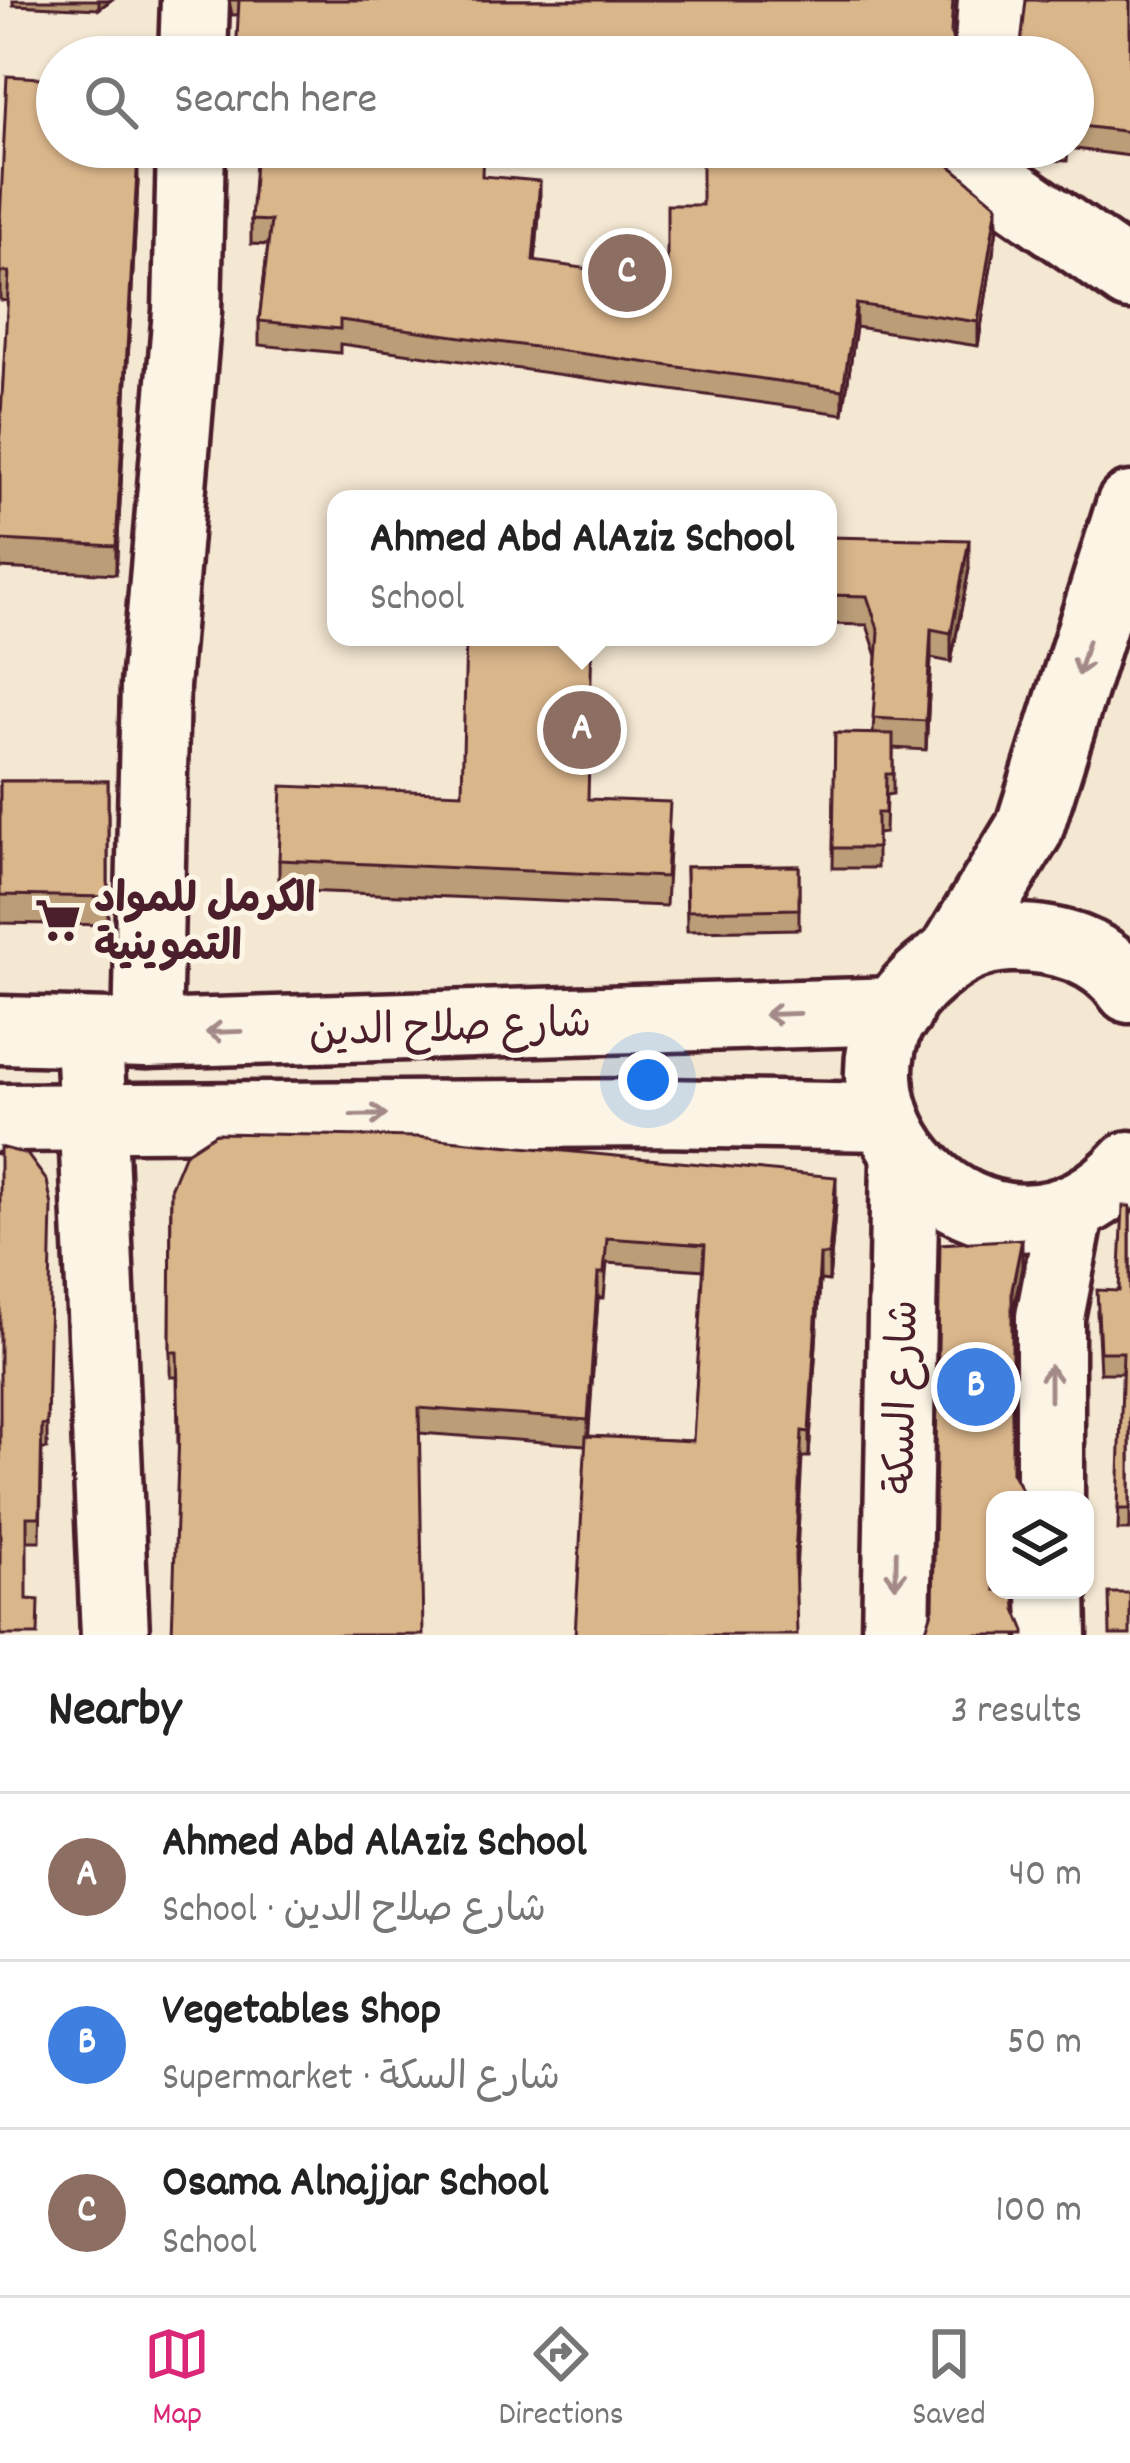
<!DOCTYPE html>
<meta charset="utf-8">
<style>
body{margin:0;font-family:Dekko,"Playpen Sans Arabic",sans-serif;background:#f6f6f6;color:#222}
.controls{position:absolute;right:36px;bottom:36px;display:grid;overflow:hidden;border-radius:24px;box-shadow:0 3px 9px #0004}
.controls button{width:108px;height:108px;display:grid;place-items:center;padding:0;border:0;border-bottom:3px solid #e0e0e0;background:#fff;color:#222;font:60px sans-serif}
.you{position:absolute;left:648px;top:1080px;width:42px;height:42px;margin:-30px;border:9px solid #fff;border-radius:50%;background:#1a73e8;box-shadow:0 0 0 18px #1a73e833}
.badge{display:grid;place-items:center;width:78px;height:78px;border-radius:50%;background:#db2777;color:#fff;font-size:39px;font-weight:700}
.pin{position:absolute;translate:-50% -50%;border:6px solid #fff;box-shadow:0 3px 12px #0006}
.popup{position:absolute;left:327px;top:490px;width:510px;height:156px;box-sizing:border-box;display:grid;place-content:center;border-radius:24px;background:#fff;filter:drop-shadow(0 3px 9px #0005);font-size:39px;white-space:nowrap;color:#767676}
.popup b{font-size:45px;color:#222}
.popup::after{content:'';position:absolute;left:50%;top:100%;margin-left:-24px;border:24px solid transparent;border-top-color:#fff}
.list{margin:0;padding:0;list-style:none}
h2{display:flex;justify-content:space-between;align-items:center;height:156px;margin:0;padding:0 48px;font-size:51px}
h2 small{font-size:39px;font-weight:400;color:#767676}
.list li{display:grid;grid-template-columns:78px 1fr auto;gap:36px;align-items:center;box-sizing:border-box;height:168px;padding:0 48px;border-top:3px solid #e0e0e0}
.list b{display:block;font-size:45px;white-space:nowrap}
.list p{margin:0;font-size:39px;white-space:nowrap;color:#767676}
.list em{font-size:39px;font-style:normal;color:#767676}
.icon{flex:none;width:66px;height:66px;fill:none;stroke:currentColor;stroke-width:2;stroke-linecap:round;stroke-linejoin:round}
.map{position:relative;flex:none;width:1130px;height:1635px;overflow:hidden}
.search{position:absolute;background:#fff;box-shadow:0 3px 9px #0004;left:36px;right:36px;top:36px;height:132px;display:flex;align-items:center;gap:30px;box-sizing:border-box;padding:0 42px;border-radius:66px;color:#767676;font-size:45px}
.sheet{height:660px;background:#fff}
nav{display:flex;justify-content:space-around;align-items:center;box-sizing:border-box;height:168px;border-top:3px solid #e0e0e0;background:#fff;font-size:33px;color:#767676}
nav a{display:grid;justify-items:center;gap:6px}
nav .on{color:#db2777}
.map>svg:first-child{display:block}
</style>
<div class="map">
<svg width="1130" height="1635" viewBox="0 0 1130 1635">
<rect width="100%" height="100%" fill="#f5e8d3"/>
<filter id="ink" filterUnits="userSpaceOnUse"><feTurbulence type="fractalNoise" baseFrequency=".00833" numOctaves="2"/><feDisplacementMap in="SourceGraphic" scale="24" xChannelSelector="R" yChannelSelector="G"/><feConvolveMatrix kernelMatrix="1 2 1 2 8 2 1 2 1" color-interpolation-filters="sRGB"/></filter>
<g filter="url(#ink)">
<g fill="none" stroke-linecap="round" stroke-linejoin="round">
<!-- minor casing -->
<g stroke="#4a1f2b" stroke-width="75">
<g id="minor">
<path d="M193,57l2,-57"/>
<path d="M988,57l4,-57"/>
<path d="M983,147l-2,25 149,104"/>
<path d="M147,1034l8,-348 32,-375 4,-164"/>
<path d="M89,1035l26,600"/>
</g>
</g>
<!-- major casing -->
<g stroke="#4a1f2b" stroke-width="75">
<g id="major">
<path d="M954,952l75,-123 101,-323"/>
<path d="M1130,989c-27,-39 -75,-52 -120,-51 -33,1 -57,15 -81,35 -147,123 63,347 201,192"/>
<path d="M0,1030l147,4 752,-23"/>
<path d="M0,1118l656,-5 230,4"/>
<path d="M1050,1500v-183l21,-108"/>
<path d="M1052,1590l1,45"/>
<path d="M896,1635l9,-476"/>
</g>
</g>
<!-- minor -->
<use href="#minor" stroke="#fcf5e5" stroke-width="66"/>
<!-- major -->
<use href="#major" stroke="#fcf5e5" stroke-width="66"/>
</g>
<!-- wall -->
<g fill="#bb9d78" stroke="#4a1f2b" stroke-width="3" fill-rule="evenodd">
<path d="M13,0h98l-12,9 -86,-4z"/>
<path d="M229,0h726l-723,15z"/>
<path d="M1130,0v156l-62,-8 -1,13 -40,-2 -7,-5 -1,-7h54v-90z"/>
<path d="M127,153l11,29 -22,392 -116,-6v-134l8,-133 -8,-1v-79z"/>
<path d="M947,163l50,66 -19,117 -122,-19 -13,87 -503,-70v9l-81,-8v-24l9,-76 -17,-1v-24l231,-44 58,28 -5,58 132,18 35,-75z"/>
<path d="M828,537l141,32 -18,93 -20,-4 -5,92 -33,-2v46l-7,1 -1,38 -8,1v34h-44l2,-135 38,1 4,-78 -10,-31 -39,-1z"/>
<path d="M0,781h108v144l-108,-2z"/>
<path d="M462,793l126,6 82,33 -4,74 -387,-16v-30z"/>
<path d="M799,866v63l-112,2 -1,-64z"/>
<path d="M47,1181v268h-5l-2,92h-13l-27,94z"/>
<path d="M171,1187l665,15 -7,79 -9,-1 -11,177h-7l-6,118 -211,-130 -166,-12 -241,11 -1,-67h-7zM607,1263l97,7 -11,171 -105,-5 10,-138h6z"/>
<path d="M1130,1206v324h-12l5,-157h-23l-3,-62 22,-20z"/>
</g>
<!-- shaded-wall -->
<g fill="#997f61" stroke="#4a1f2b" stroke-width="3">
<path d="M99,0h12l-12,9z"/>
<path d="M138,154v28l-22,392v-28z"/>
<path d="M540,181v23l-7,81v-24z"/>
<path d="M997,205v24l-19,117v-24z"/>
<path d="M856,304v23l-13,87v-24z"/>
<path d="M969,540v29l-18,93v-29z"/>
<path d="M931,629v29l-5,92v-29z"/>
<path d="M836,1177v25l-7,79v-26z"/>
<path d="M1022,1239v28l-10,50v-28z"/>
<path d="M820,1255v25l-11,177v-25z"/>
<path d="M598,1273v25l-10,147v-25z"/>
</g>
<!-- building -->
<g fill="#dab68b" stroke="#4a1f2b" stroke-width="3">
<path d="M239,0h714l-2,32 3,16 7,9h-725z"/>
<path d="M1026,0h104v132l-57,-7v-68h-58l5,-4z"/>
<path d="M7,76l50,3v68h69v6l12,1 -22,392 -116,-6v-106l9,-162h-9v-51z"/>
<path d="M256,147h227l-1,29 58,5 -7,80 134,19v-75h35v-58h244l1,16 50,42 -19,117 -122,-18 -13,86 -503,-70v9l-81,-8 12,-100 -20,-1z"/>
<path d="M828,537l141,3 -18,93 -20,-4 -5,92 -53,-3 6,-86 -12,-36 -39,-1z"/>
<path d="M466,637h126l-4,162 82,3 -4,75 -387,-17 3,-74 180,7z"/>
<path d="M835,733l58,1v40h-7l-1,39h-8v35h-44z"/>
<path d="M0,781h108v116l-108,-2z"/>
<path d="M799,866v43l-112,2 -1,-44z"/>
<path d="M216,1133l201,4 419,40 -7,78h-9l-11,177 -7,-1 -7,125 2,79h-222l11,-199 107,5 12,-196 -98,-7 -3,35h-6l-10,147 -169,-12 4,227h-251l7,-203 -2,-80h-7l1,-165 14,-34z"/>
<path d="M0,1147l27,7 20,27 5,25 -5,219h-5l-2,92h-13v82l12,1 -1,35h-38z"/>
<path d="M1123,1206h7v303h-12l5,-157h-23l-3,-62 22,1z"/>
<path d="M1022,1239l-10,50v183l15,28h-32v90h20l1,19 9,22v4h-106l8,-8 6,-19 7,-364z"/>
<path d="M1109,1593h21v42h-20z"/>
</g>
<!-- one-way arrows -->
<defs><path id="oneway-shaft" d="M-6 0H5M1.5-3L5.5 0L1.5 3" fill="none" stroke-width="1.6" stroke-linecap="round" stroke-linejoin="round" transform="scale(3)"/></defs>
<g stroke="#a38a88">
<use href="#oneway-shaft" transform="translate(1083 658) rotate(107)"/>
<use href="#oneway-shaft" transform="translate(782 1014) rotate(178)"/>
<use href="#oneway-shaft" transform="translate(224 1032) rotate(178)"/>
<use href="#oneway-shaft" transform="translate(369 1115) rotate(-1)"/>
<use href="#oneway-shaft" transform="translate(1050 1383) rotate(-90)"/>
<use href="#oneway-shaft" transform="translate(896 1569) rotate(91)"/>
</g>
</g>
<!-- icons -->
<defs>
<g id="supermarket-bare" transform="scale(3.6)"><path d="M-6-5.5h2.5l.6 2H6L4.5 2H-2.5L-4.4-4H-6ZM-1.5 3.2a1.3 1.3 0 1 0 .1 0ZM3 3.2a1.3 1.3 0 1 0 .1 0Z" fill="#4a1f2b" stroke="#fcf5e5" stroke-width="2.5" paint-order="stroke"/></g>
</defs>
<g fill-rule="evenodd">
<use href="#supermarket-bare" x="58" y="920"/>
</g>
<g text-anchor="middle" stroke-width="10" stroke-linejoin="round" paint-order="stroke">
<!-- poi labels -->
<g font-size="42" font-weight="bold" fill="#4a1f2b" stroke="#fcf5e5" text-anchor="start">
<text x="94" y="911">الكرمل للمواد<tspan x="94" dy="48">التموينية</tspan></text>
</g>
<!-- street labels -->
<g font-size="42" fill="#4a1f2b" stroke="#fcf5e5">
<text transform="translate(450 1025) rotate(-2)" y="15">شارع صلاح الدين</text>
<text transform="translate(899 1397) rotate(-89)" y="15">شارع السكة</text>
</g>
</g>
</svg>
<div class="controls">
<button><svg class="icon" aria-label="layers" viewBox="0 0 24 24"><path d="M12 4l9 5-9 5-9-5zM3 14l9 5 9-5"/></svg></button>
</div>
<div class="you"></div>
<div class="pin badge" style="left:582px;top:730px;background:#8d6e63">A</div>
<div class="popup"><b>Ahmed Abd AlAziz School</b>School</div>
<div class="pin badge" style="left:976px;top:1387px;background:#3f7fe0">B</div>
<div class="pin badge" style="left:627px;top:273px;background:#8d6e63">C</div>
<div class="search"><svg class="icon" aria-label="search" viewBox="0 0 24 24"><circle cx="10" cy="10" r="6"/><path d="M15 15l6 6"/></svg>Search here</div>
</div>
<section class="sheet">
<h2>Nearby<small>3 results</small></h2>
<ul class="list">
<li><span class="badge" style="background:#8d6e63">A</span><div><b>Ahmed Abd AlAziz School</b><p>School · شارع صلاح الدين</p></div><em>40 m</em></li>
<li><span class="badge" style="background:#3f7fe0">B</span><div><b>Vegetables Shop</b><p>Supermarket · شارع السكة</p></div><em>50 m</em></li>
<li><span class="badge" style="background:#8d6e63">C</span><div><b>Osama Alnajjar School</b><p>School</p></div><em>100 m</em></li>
</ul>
</section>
<nav>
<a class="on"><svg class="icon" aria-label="map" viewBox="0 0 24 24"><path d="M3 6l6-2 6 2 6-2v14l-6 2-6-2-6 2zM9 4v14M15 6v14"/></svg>Map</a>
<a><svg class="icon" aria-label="directions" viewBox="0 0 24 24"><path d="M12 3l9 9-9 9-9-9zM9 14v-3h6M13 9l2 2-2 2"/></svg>Directions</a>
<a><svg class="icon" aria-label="saved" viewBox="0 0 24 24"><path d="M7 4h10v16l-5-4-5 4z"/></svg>Saved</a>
</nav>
